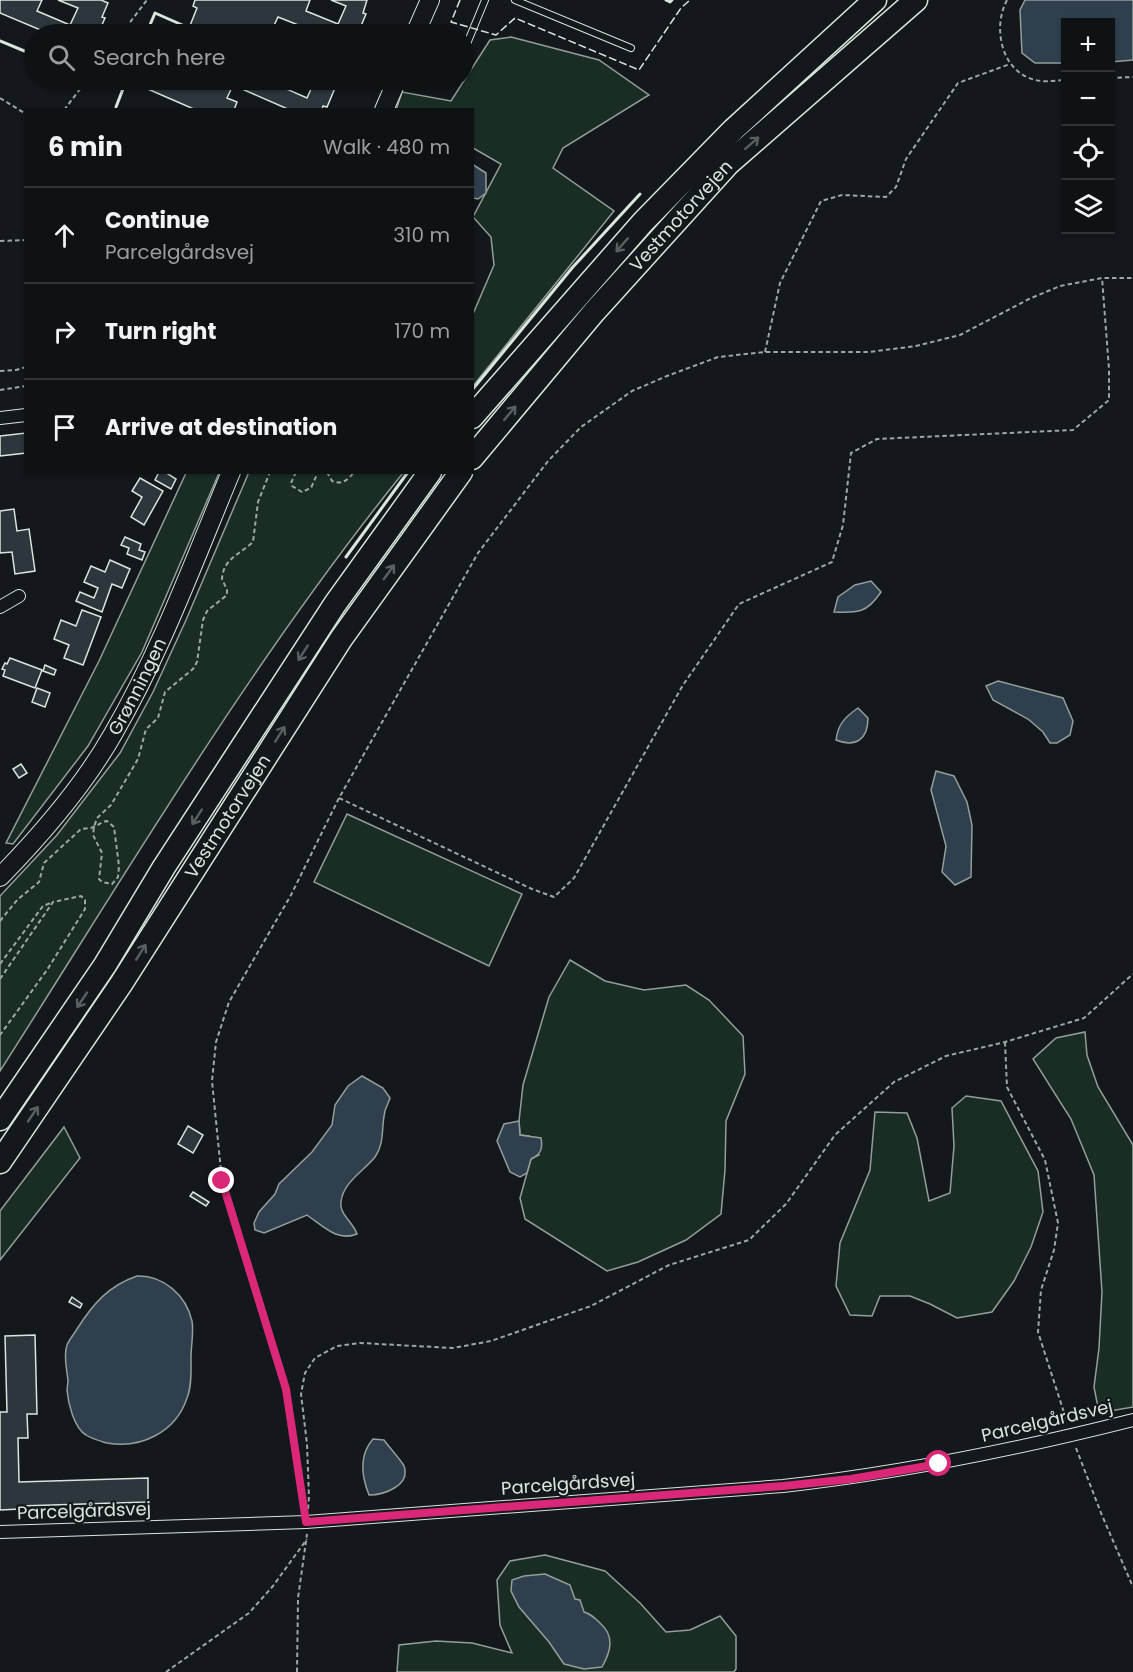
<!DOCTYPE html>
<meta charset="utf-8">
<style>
body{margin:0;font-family:Poppins,sans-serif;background:#181b1e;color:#f1f3f6}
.controls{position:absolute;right:18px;top:18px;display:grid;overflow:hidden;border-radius:0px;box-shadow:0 2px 4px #0004}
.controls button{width:54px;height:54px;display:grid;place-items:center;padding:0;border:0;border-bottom:2px solid #2f3234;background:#0f1215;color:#f1f3f6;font:30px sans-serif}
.stop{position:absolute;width:18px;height:18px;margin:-14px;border:4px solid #db2777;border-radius:50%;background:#fff}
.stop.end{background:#db2777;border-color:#fff;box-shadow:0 2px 6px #0008}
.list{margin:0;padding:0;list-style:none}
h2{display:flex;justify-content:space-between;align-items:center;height:78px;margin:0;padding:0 24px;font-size:26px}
h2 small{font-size:20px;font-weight:400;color:#9b9ea0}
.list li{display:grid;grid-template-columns:39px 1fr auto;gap:18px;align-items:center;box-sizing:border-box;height:96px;padding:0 24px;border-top:2px solid #2f3234}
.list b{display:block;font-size:22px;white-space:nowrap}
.list p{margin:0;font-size:20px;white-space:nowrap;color:#9b9ea0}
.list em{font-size:20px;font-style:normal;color:#9b9ea0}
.icon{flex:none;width:33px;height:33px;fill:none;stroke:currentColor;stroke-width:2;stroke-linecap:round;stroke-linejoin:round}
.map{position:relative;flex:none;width:1133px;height:1672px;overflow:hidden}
.search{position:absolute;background:#0f1215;box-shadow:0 2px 4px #0004;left:24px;top:24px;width:450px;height:66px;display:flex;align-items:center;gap:15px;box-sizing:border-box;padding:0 21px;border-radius:33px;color:#9b9ea0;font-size:22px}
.panel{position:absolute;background:#0f1215;box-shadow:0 2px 4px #0004;left:24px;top:108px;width:450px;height:366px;border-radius:0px}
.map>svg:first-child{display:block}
</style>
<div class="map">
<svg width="1133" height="1672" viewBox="0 0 1133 1672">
<rect width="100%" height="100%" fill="#14181c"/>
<!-- green -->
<g fill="#1a2d24" stroke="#939e99" stroke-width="1.5">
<path d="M511,37l88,23 50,35 -86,53 -10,20 61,43 -141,175v-72l21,-49 -3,-28 -18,-20 28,-53 -28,-16 -1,-38h-76l6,-18 49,9 39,-61z"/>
<path d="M249,472l154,1c-151,187 -274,396 -403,598v-175l57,-61 63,-82 33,-61 33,-72z"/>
<path d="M186,473h33l-77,179 -54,94 -75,98 -7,-1 93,-182z"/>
<path d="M347,814l175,80 -33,72 -175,-84z"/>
<path d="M570,960l35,21 39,9 42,-5 23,15 34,36 2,38 -19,47 -1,49 -4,44 -35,26 -48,22 -31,9 -82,-52 -5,-21 11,-39 8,-4 -10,-19 -9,-1 -1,-14 4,-36 26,-88z"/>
<path d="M1085,1032l2,23 11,32 35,58v262l-34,6 -5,-26 5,-39 3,-56 -8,-117 -23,-56 -38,-60 23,-21z"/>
<path d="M966,1096l35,5 37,70 5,41 -12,35 -17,34 -22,31 -35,6 -27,-14 -20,-8h-30l-8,20 -22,-1 -14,-29 4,-43 30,-73 5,-58 32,1 10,25 12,63 21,-8 4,-47 -2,-38z"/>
<path d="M64,1127l16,31 -80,102v-49z"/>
<path d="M545,1555l60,16 35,32 26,29 24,-2 30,-14 16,20v33l-2,3h-337l2,-27 37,-4 36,2 40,10 -12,-28 -3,-45 13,-19z"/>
</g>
<!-- water -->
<g fill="#2f3f4d" stroke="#939e99" stroke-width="1.5">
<path d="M1025,0h108v60l-22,2 -1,-40h-44l-1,41h-30l-13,-10 -2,-43z"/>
<path d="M472,164l14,9v20l-8,6 -5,-1z"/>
<path d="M871,581l10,11c-14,21 -23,21 -47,20l4,-15 17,-12z"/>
<path d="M998,681l65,17 10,23 -3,14 -13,8h-7l-7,-11 -15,-13 -35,-19 -7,-14z"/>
<path d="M858,708l10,10c0,21 -12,30 -32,22 2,-16 9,-23 22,-32z"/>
<path d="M936,771l18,5 13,26 5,23 -1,52 -16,8 -13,-13 4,-26 -15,-56z"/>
<path d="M362,1076l21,12 7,10c-1,4 -4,9 -5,13 -4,16 0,32 -10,46 -11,14 -32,25 -34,45 -2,12 12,20 16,32 -20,8 -34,-8 -50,-19l-43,18 -9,-3 -1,-7 5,-11 16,-18 4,-10 33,-32 20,-27 3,-20 13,-19z"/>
<path d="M519,1121l1,14 21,3c2,11 0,16 -10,21l-4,14 -7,4 -10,-5 -13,-31 7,-17z"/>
<path d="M137,1276c26,-1 49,19 55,45 2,11 -1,25 -1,36 0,13 1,29 -4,41 -11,34 -46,51 -80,45 -7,-2 -15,-4 -21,-8 -12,-7 -18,-32 -19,-45 0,-2 1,-7 1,-9 -1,-11 -5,-25 -1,-36 2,-5 7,-11 10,-16 16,-25 31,-43 60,-53z"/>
<path d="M373,1439l11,1c4,6 18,21 20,26 7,20 -21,29 -35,29 -8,-20 -10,-40 4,-56z"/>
<path d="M545,1574l25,11 5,14 5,1 4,12c7,2 11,6 16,11 15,13 11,28 2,44l-18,2 -20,-5 -15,-22 -30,-35 -8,-16 1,-11 12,-4z"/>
</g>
<!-- building -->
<g fill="#2c363c" stroke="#d8e6dc" stroke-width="1.5">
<path d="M0,0h42l-5,11 33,14 8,-17 -20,-8h43l7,3 -6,14 3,1 -7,16h-48l-50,-21z"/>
<path d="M195,0h115l-4,11 32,13 8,-18 -15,-6h36l-4,13 3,1 -8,19 -4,-1 -1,2h-32l-43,-17 -8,17h-63l-18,-6 8,-20 -4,-2z"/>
<path d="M127,80h39l15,6 3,-6h93l-2,4 32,14 8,-18h-2h21l-3,7 4,1 -8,19 -4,-1 -1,4h-32l-57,-25 -6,13 10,4 -3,8h-38z"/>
<path d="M26,433v20l-26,3v-20z"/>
<path d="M159,472h6l11,7 -5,10 -16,-9z"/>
<path d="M140,478l23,13 -19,34 -13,-8 11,-20 -10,-6z"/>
<path d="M14,509l3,22 12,-2 6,42 -20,3 -3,-22 -12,1v-42z"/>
<path d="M125,537l16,7 -2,6 6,2 -3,8 -15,-6 2,-6 -8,-3z"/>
<path d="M110,560l20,9 -8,19 -10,-4 -10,28 -26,-11 4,-9 14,6 4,-10 -14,-6 7,-16 14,6z"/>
<path d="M82,610l19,7 -18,48 -19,-7 5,-13 -15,-6 7,-19 15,6z"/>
<path d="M10,658l32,12 -7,18 -32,-12 2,-6 -3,-1 3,-6 2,1z"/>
<path d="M45,665l11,5 -2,5 -11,-4z"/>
<path d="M37,688l13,5 -5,14 -13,-5z"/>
<path d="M21,764l6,9 -8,5 -6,-9z"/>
<path d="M188,1126l15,9 -10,18 -15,-9z"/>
<path d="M193,1192l16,10 -3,4 -16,-10z"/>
<path d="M72,1297l10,7 -2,4 -11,-6z"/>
<path d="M35,1335l2,79h-10l1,24h-10l1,44 129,-4v24l-128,4v3l-20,1v-98h7l-2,-76z"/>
</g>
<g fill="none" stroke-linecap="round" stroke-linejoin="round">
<!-- service casing -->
<g stroke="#d8e6dc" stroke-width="8">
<g id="service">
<path d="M515,0l116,48"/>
<path d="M464,51l21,-51"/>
<path d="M423,80c11,4 19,9 29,0"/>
</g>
</g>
<!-- minor casing -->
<g stroke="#d8e6dc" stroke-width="14">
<g id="minor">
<path d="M0,418l26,-3"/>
<path d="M0,607l19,-11"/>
<path d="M0,1532l306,-10 477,-36c118,-13 235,-37 350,-66"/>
</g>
</g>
<!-- secondary casing -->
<g stroke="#d8e6dc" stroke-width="20">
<g id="secondary">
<path d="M415,34l15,-34"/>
<path d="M384,110l13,-30"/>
<path id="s1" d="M0,877c42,-43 83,-90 113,-143 48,-83 81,-173 118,-262"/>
</g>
</g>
<!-- motorway casing -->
<g stroke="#d8e6dc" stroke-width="25">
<g id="motorway">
<path d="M472,417l171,-195 90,-92 142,-130"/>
<path id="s2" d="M472,458l122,-146 134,-148 188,-164"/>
<path d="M0,1119l105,-154 59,-98 171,-263 95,-132"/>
<path id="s3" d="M0,1162l121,-178 220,-345 120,-167"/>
</g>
</g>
<!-- path -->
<g stroke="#9da8a2" stroke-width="2" stroke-dasharray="4.5 3" stroke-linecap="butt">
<path d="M1007,0c-16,30 -4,78 35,81 7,1 16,-1 24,-1"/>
<path d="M121,34l26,-34"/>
<path d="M1110,78l23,-1"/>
<path d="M0,98l26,16"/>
<path d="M64,110l23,-30"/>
<path d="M0,241l26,-1"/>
<path d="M765,352l15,-69 41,-82 21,-6 44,2 10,-10 10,-28 52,-76 52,-19"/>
<path d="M0,371l16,-1 10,-3"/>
<path d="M0,390l26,-4"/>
<path d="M296,472l-5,11 1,3 10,6 9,-4 7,-16"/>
<path d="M327,472l5,9c10,4 16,-1 22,-9"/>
<path d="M339,798l193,91 22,8 20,-19 109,-193 56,-81 93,-42 11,-37 8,-72 26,-14 196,-9 36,-30v-31l-7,-91"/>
<path d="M0,921l17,-21 22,-18 5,-19 37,-34c4,-1 9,0 12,-2 6,-2 8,-5 14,-6l7,6 5,39 -1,11 -6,7 -10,-2 -3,-3 3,-26 -9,-18 1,-8 3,-9 14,-13 27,-46 8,-30 12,-11 7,-26 28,-23 4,-7 6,-42 4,-9 20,-16v-5l-5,-11c1,-20 18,-25 31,-37l5,-40 12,-30"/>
<path d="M0,964l43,-58 10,-4"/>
<path d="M0,979l53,-77 28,-6 4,4v9l-38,61 -47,65"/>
<path d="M1005,1042l2,45 38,73 13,63 -4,27 -13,40 -3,42 29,90"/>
<path d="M1076,1448l25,65 32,74"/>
<path d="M308,1509l1,-12 -2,-53 -6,-50 4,-21 10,-15 22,-12 23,-3 93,5 38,-7 100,-35 78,-41 80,-25 37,-36 49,-69 59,-53 52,-26 59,-14 79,-24 49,-44"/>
<path d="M305,1511l-19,-122 -64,-208 -10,-100 4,-39 13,-40 62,-107 48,-97 139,-245 70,-92 33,-34 51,-36 35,-15 51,-19 47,-5h104l47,-6 44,-11 69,-36 31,-13 42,-8h31"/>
<path d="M166,1672l83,-59 24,-27 34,-47"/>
<path d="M297,1672l1,-74 9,-64"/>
</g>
<!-- service -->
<use href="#service" stroke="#14181c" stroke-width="6"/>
<!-- minor -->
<use href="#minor" stroke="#14181c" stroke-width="12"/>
<!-- secondary -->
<use href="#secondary" stroke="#14181c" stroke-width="18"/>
<!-- motorway -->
<use href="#motorway" stroke="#14181c" stroke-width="22"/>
<!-- fence -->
<path stroke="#d8e6dc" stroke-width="1.5" stroke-dasharray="8 3" stroke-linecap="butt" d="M460,0l-9,22 45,13 19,-17 124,52 42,-62 9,-8"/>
<!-- wall -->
<g stroke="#d8e6dc" stroke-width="3">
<path d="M666,0l4,2 2,-2"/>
<path d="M147,32l8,-19 34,15"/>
<path d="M0,41l34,14"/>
<path d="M116,107l10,-26"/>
<path d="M472,390l100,-122 68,-74"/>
<path d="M346,557l62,-85"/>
</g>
</g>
<!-- one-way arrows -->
<defs><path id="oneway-shaft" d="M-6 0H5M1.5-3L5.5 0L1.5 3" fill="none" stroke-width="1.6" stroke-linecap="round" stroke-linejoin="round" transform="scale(1.5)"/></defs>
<g stroke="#59605f">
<use href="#oneway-shaft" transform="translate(752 143) rotate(-41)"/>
<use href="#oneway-shaft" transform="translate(622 245) rotate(131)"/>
<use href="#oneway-shaft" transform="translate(510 413) rotate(-50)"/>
<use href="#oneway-shaft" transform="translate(389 572) rotate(-54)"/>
<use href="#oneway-shaft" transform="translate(303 653) rotate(123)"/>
<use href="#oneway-shaft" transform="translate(280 734) rotate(-58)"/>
<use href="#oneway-shaft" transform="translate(197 817) rotate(123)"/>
<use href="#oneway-shaft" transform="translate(141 952) rotate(-58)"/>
<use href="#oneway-shaft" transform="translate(82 1000) rotate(124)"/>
<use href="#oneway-shaft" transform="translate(33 1114) rotate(-56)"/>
</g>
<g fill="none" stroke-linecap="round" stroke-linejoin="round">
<!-- route -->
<path stroke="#db2777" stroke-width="8" d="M222,1181l64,208 20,133 477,-36 68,-7 88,-15"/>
</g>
<g text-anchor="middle" stroke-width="4.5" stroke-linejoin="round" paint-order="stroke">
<!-- street labels -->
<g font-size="18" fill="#d8e6dc" stroke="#14181c">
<text dy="6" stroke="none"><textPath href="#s2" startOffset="320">Vestmotorvejen</textPath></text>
<text dy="6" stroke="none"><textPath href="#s1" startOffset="236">Grønningen</textPath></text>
<text dy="6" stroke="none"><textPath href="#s3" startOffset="414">Vestmotorvejen</textPath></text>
<text transform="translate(1047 1421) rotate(-13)" y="6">Parcelgårdsvej</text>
<text transform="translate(568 1484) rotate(-4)" y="6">Parcelgårdsvej</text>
<text transform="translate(84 1511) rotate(-2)" y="6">Parcelgårdsvej</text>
</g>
</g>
</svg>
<div class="controls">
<button>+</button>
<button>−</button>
<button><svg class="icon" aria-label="locate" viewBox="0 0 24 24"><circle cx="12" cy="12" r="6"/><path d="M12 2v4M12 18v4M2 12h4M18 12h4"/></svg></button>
<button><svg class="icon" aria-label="layers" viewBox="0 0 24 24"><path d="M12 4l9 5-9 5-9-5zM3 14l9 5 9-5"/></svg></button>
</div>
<div class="stop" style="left:939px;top:1464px"></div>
<div class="stop end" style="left:222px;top:1181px"></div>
<div class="search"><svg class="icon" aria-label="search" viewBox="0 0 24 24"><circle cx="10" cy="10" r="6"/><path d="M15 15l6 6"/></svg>Search here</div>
<section class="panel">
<h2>6 min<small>Walk · 480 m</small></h2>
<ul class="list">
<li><svg class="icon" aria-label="ahead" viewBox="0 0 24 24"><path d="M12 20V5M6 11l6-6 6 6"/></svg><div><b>Continue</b><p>Parcelgårdsvej</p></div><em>310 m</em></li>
<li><svg class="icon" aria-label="right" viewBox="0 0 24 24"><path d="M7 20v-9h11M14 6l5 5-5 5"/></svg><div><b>Turn right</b></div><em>170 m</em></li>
<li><svg class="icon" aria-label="arrive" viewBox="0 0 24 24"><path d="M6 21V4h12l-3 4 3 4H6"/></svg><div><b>Arrive at destination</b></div></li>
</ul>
</section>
</div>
